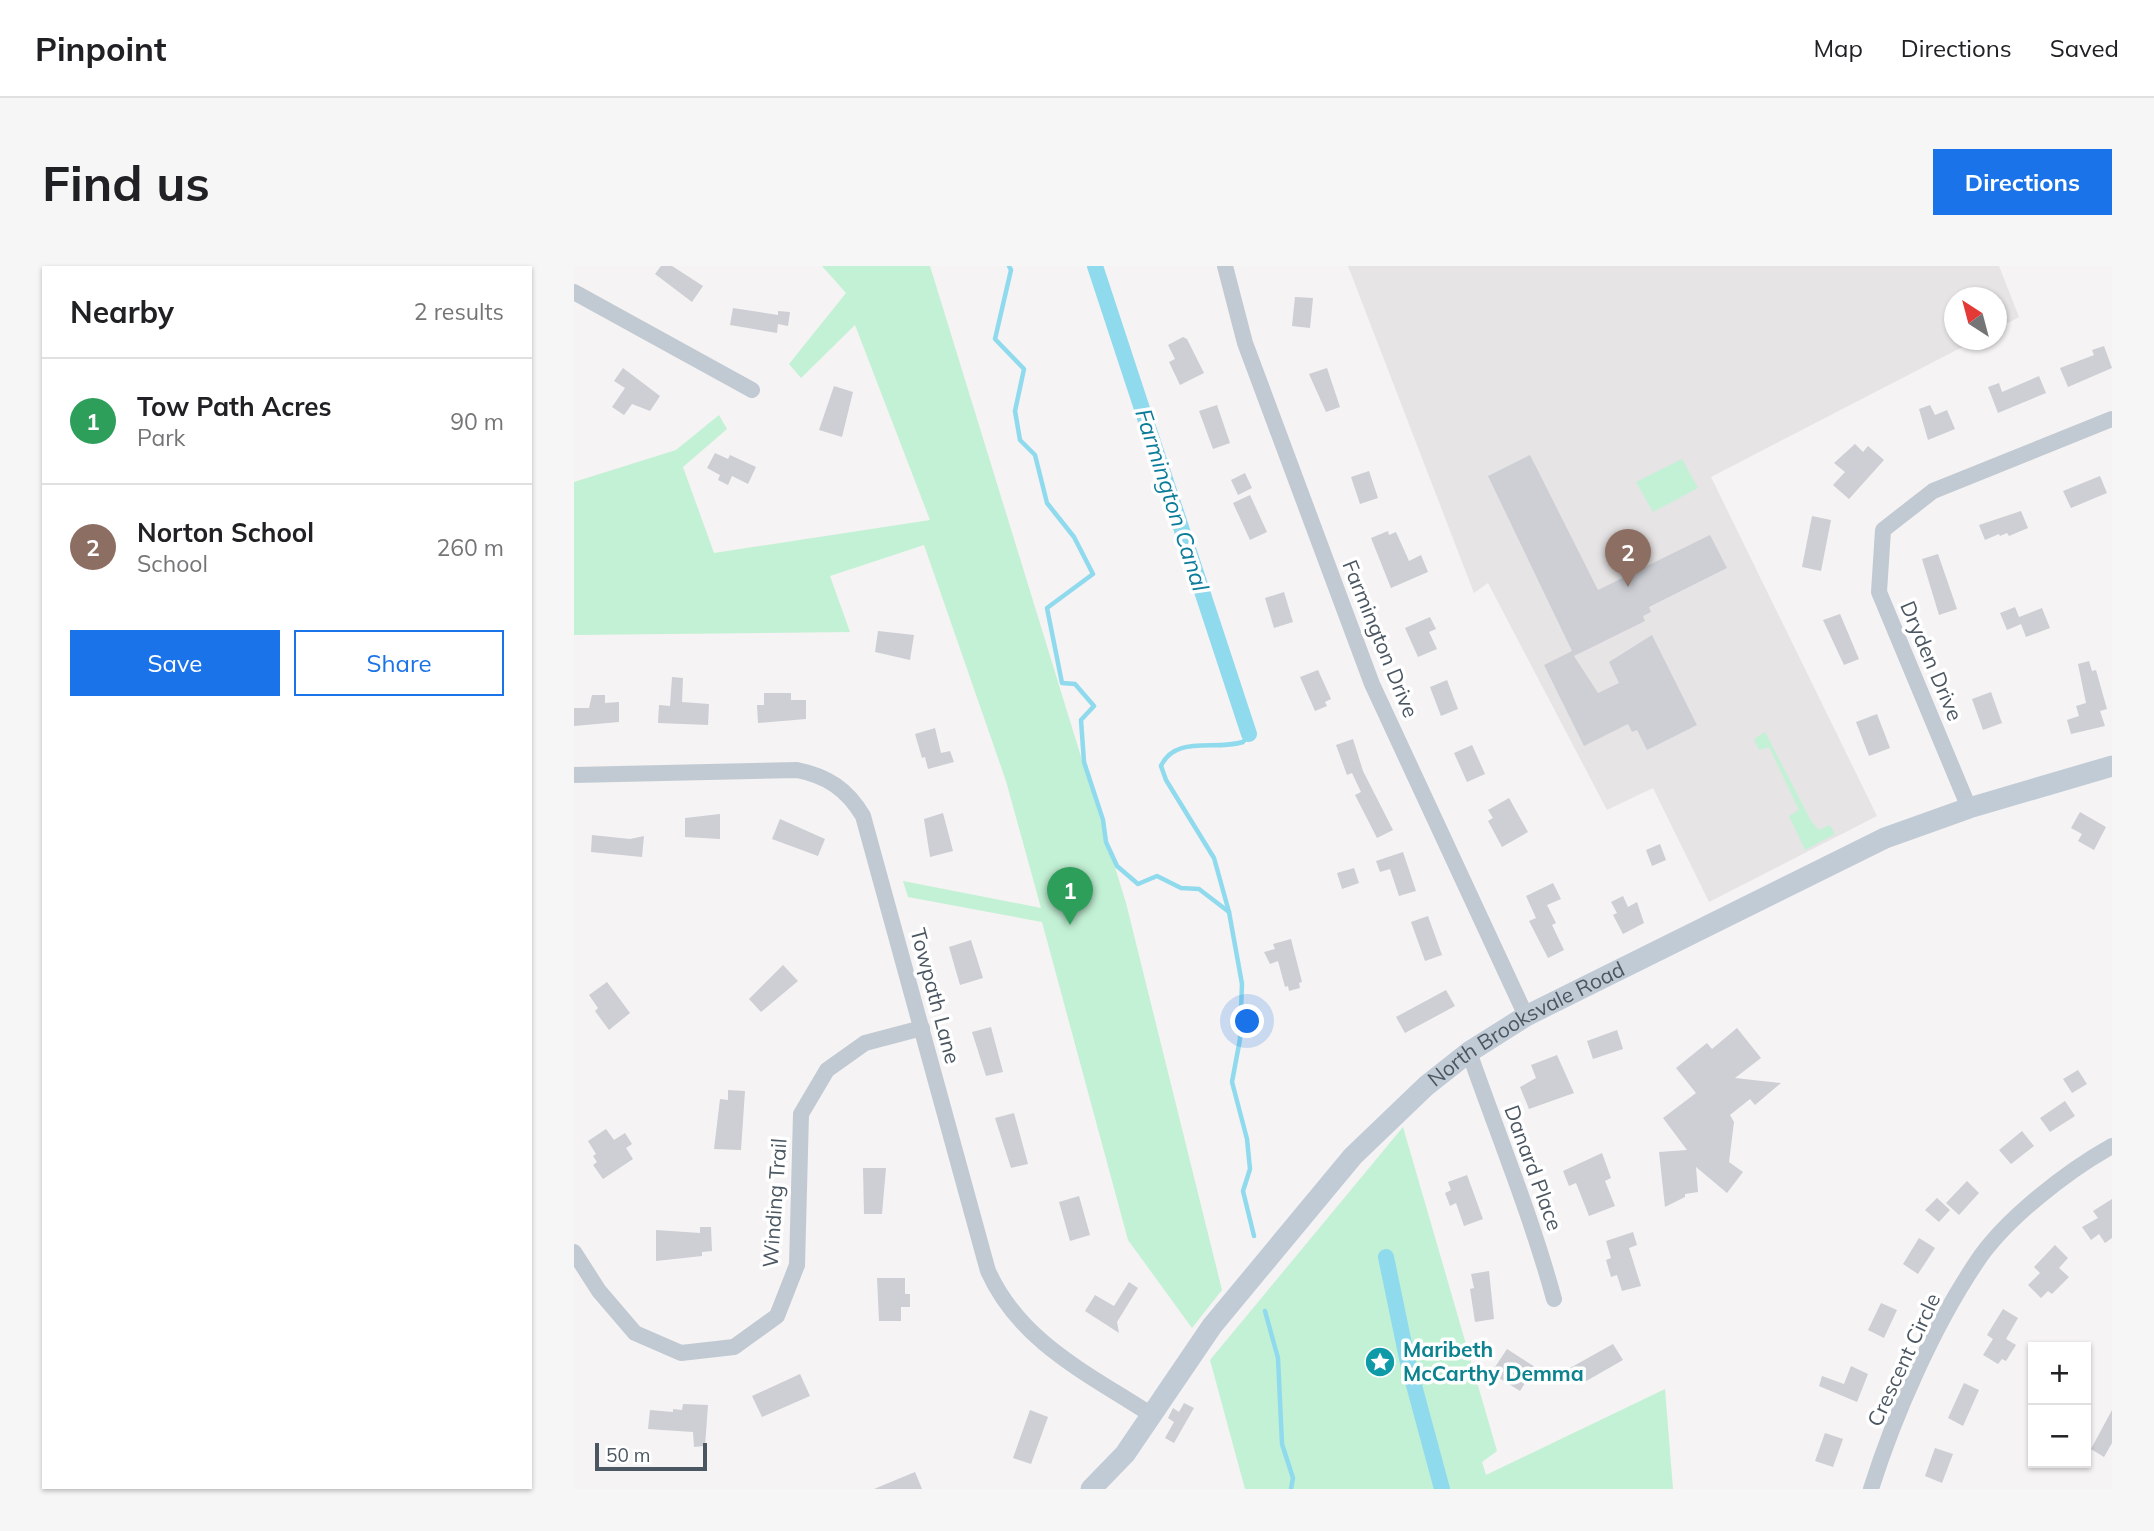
<!DOCTYPE html>
<meta charset="utf-8">
<style>
body{margin:0;font-family:Mulish,sans-serif;background:#f6f6f6;color:#202124}
.controls{position:absolute;right:21px;bottom:21px;display:grid;overflow:hidden;border-radius:0px;box-shadow:0 2px 5px #0004}
.controls button{width:63px;height:63px;display:grid;place-items:center;padding:0;border:0;border-bottom:2px solid #e0e0e0;background:#fff;color:#202124;font:35px sans-serif}
.compass{position:absolute;left:1370px;top:21px;width:63px;height:63px;border-radius:50%;background:#fff;box-shadow:0 2px 5px #0004;rotate:324deg}
.scale{position:absolute;left:21px;bottom:18px;width:112px;box-sizing:border-box;padding-left:7px;border:4px solid #4a5661;border-top:0;font-size:19px;line-height:24px;white-space:nowrap;color:#4a5661;-webkit-text-stroke:5px #fff;paint-order:stroke}
.you{position:absolute;left:674px;top:756px;width:24px;height:24px;margin:-18px;border:5px solid #fff;border-radius:50%;background:#1a73e8;box-shadow:0 0 0 10px #1a73e833}
.badge{display:grid;place-items:center;width:46px;height:46px;border-radius:50%;background:#1a73e8;color:#fff;font-size:23px;font-weight:700}
.pin{position:absolute;translate:-50% -58px;filter:drop-shadow(0 2px 4px #0008)}
.pin::after{content:'';position:absolute;top:37px;width:24px;height:21px;background:inherit;clip-path:polygon(0 0,100% 0,50% 100%)}
.list{margin:0;padding:0;list-style:none}
h2{display:flex;justify-content:space-between;align-items:center;height:91px;margin:0;padding:0 28px;font-size:30px}
h2 small{font-size:23px;font-weight:400;color:#757577}
.list li{display:grid;grid-template-columns:46px 1fr auto;gap:21px;align-items:center;box-sizing:border-box;height:126px;padding:0 28px;border-top:2px solid #e0e0e0}
.list b{display:block;font-size:26px;white-space:nowrap}
.list p{margin:0;font-size:23px;white-space:nowrap;color:#757577}
.list em{font-size:23px;font-style:normal;color:#757577}
.actions{display:flex;gap:14px;padding:21px 28px}
.actions a{flex:1;padding:16px 0;border:2px solid #1a73e8;border-radius:0px;text-align:center;font-size:24px;color:#1a73e8}
.actions .main{background:#1a73e8;color:#fff}
.map{position:relative;flex:none;width:1538px;height:1223px;overflow:hidden;border-radius:0px}
header{display:flex;align-items:center;gap:42px;box-sizing:border-box;height:98px;padding:0 35px;background:#fff;border-bottom:2px solid #e0e0e0}
header strong{font-size:33px}
nav{display:flex;gap:38px;margin-inline-start:auto;font-size:24px}
.intro{display:flex;align-items:center;justify-content:space-between;box-sizing:border-box;height:168px;padding:0 42px}
h1{margin:0;font-size:49px}
.button{padding:18px 32px;border-radius:0px;background:#1a73e8;color:#fff;font-size:24px;font-weight:700}
main{display:flex;gap:42px;padding:0 42px}
aside{flex:1;background:#fff;border-radius:0px;box-shadow:0 2px 5px #0004}
.map>svg:first-child{display:block}
</style>
<header>
<strong>Pinpoint</strong>
<nav><a>Map</a><a>Directions</a><a>Saved</a></nav>
</header>
<div class="intro"><h1>Find us</h1><a class="button">Directions</a></div>
<main>
<aside>
<h2>Nearby<small>2 results</small></h2>
<ul class="list">
<li><span class="badge" style="background:#2e9e5b">1</span><div><b>Tow Path Acres</b><p>Park</p></div><em>90 m</em></li>
<li><span class="badge" style="background:#8d6e63">2</span><div><b>Norton School</b><p>School</p></div><em>260 m</em></li>
</ul>
<div class="actions"><a class="main">Save</a><a>Share</a></div>
</aside>
<div class="map">
<svg width="1538" height="1223" viewBox="0 0 1538 1223">
<rect width="100%" height="100%" fill="#f5f3f3"/>
<!-- education -->
<path fill="#e6e4e5" d="M774,0h651l20,51 -22,12 -1,-31h-42v42h22l-265,137 166,339 -168,86 -56,-114 -46,22 -119,-227 -14,10z"/>
<!-- green -->
<g fill="#c3f1d5">
<path d="M248,0h108l196,637 96,387 -30,38 -64,-88 -86,-318 -134,-25 -5,-16 138,27 -35,-127 -82,-236 -94,31 20,56 -276,3v-153l102,-32 43,-35 8,14 -44,38 31,86 216,-33 -75,-195 -54,53 -12,-14 57,-71z"/>
<path d="M1108,193l16,29 -45,24 -17,-30z"/>
<path d="M1191,466l46,89 8,9 11,-5 5,9 -30,16 -16,-34 10,-6 -30,-63 -10,3 -5,-11z"/>
<path d="M829,861l94,324 -15,11 4,13 179,-86 8,100h-428l-35,-129z"/>
</g>
<g fill="none" stroke-linecap="round" stroke-linejoin="round">
<!-- stream -->
<g stroke="#90daee" stroke-width="4.5">
<path d="M435,0l2,4 -16,69 29,30 -9,42 5,29 15,15 12,48 27,34 19,37 -46,34 15,75 13,1 19,22 -13,14 3,42 19,58 3,22 11,24 21,18 19,-8 24,12 18,1 30,23"/>
<path d="M675,468l-6,8c-28,9 -68,-7 -82,24l5,14 48,78 15,54 13,72 -2,55 -8,43 15,57 3,30 -7,22 11,45"/>
<path d="M691,1045l13,47 4,86 11,34 -2,11"/>
</g>
<!-- canal -->
<g stroke="#90daee" stroke-width="16">
<path d="M521,0l154,468"/>
<path d="M812,991l22,106 34,126"/>
</g>
</g>
<!-- building -->
<g fill="#cdcfd5">
<path d="M87,0h11l31,20 -11,16 -37,-28z"/>
<path d="M721,31l18,1 -3,30 -18,-2z"/>
<path d="M159,42l45,7v-4l12,1 -2,14 -10,-2 -1,9 -47,-8z"/>
<path d="M609,71l4,2 17,34 -24,12 -11,-23 6,-3 -7,-14z"/>
<path d="M1530,80l8,22 -44,19 -8,-19 34,-13 -2,-5z"/>
<path d="M49,102l37,28 -10,15 -18,-7 -8,11 -12,-8 13,-19 -11,-7z"/>
<path d="M753,102l13,39 -14,5 -17,-38z"/>
<path d="M1465,110l7,17 -48,20 -10,-26 11,-4 3,9z"/>
<path d="M260,120l19,6 -11,45 -23,-7z"/>
<path d="M643,139l13,38 -17,6 -14,-38z"/>
<path d="M1356,139l5,10 12,-5 8,19 -27,11 -9,-31z"/>
<path d="M1281,178l8,8 5,-6 16,14 -35,39 -16,-14 12,-13 -11,-9z"/>
<path d="M141,187l13,6 2,-4 26,12 -8,17 -16,-8 -4,9 -10,-5 2,-5 -13,-7z"/>
<path d="M956,189l68,135 112,-55 17,33 -78,39 2,5 -8,4 2,5 -71,35 24,37 21,-10 -10,-21 43,-27 45,90 -50,25 -10,-20 -5,2 -4,-8 -44,22 -40,-81 28,-14 -84,-175z"/>
<path d="M795,205l9,27 -18,6 -9,-27z"/>
<path d="M671,207l7,15 -14,7 -7,-15z"/>
<path d="M1526,210l7,17 -36,15 -8,-17z"/>
<path d="M676,229l17,37 -17,8 -17,-37z"/>
<path d="M1447,245l7,17 -19,8 -2,-3 -7,3 -1,-2 -14,6 -6,-15z"/>
<path d="M1238,250l19,4 -10,51 -19,-4z"/>
<path d="M814,265l1,4 7,-3 13,29 12,-6 7,17 -37,16 -20,-50z"/>
<path d="M1364,288l19,55 -18,6 -17,-56z"/>
<path d="M710,326l9,30 -19,6 -9,-30z"/>
<path d="M1441,341l4,10 23,-9 8,20 -24,9 -5,-13 -14,6 -7,-17z"/>
<path d="M1266,348l19,45 -15,6 -21,-45z"/>
<path d="M856,351l6,12 -7,3 8,17 -19,8 -13,-29z"/>
<path d="M304,365l36,4 -4,25 -35,-8z"/>
<path d="M1515,395l3,10 4,-1 11,39 -7,2 5,15 -34,8 -4,-14 12,-4 -3,-10 10,-3 -8,-39z"/>
<path d="M744,404l13,29 -6,3 2,4 -12,5 -15,-34z"/>
<path d="M98,411l11,1 -1,24 27,2 -1,21 -50,-2 1,-18 11,1z"/>
<path d="M873,414l11,29 -17,7 -11,-29z"/>
<path d="M1417,426l11,31 -19,7 -11,-31z"/>
<path d="M190,427h27v7h15v19l-48,4 -1,-18h7z"/>
<path d="M18,429h13v8l14,-1v20l-45,4v-18h15z"/>
<path d="M1303,448l13,34 -21,8 -13,-34z"/>
<path d="M361,462l6,25 9,-2 4,11 -26,7 -3,-12 -3,1 -7,-24z"/>
<path d="M779,473l10,32 30,59 -16,8 -22,-43 6,-3 -9,-19 -5,2 -11,-30z"/>
<path d="M898,479l13,29 -18,8 -13,-29z"/>
<path d="M935,532l19,34 -26,15 -14,-26 5,-3 -5,-8z"/>
<path d="M1506,546l26,15 -12,23 -16,-9 4,-7 -11,-6z"/>
<path d="M369,547l10,38 -23,6 -6,-38z"/>
<path d="M146,548v25l-35,-2v-19z"/>
<path d="M206,553l45,20 -7,17 -46,-17z"/>
<path d="M18,569l38,4 14,-3 -2,21 -51,-5z"/>
<path d="M1086,578l6,16 -14,6 -6,-16z"/>
<path d="M829,586l13,39 -17,5 -9,-27 -10,3 -4,-11z"/>
<path d="M780,602l5,15 -17,6 -5,-16z"/>
<path d="M979,617l8,16 -14,6 9,18 -4,2 12,25 -16,8 -19,-37 7,-3 -10,-22z"/>
<path d="M1049,630l5,11 9,-5 7,21 -21,11 -10,-19 4,-2 -6,-11z"/>
<path d="M854,650l14,39 -17,6 -14,-39z"/>
<path d="M717,673l11,43 -3,1 1,5 -11,3 -1,-5 -3,1 -7,-26 -8,3 -6,-12 11,-3 -2,-5z"/>
<path d="M397,674l12,38 -23,7 -11,-38z"/>
<path d="M209,699l15,16 -37,31 -12,-13z"/>
<path d="M33,716l23,31 -21,17 -14,-19 3,-3 -9,-13z"/>
<path d="M872,724l9,16 -50,27 -9,-16z"/>
<path d="M417,761l12,45 -17,4 -14,-44z"/>
<path d="M1163,762l24,30 -26,20 46,5 -26,22 -5,-6 -20,16 4,7 -5,40 14,10 -16,21 -31,-26 2,25 -13,2v3l-20,10 -6,-55 28,-2 -24,-32 33,-25 -20,-25 31,-25 5,6z"/>
<path d="M1043,764l6,19 -30,10 -6,-18z"/>
<path d="M983,789l17,38 -45,16 -9,-22 16,-9 -5,-13z"/>
<path d="M1504,804l9,14 -15,9 -9,-14z"/>
<path d="M154,824l17,1 -4,59 -27,-1 6,-50 8,1z"/>
<path d="M1491,835l10,15 -25,16 -10,-14z"/>
<path d="M440,847l14,51 -17,4 -16,-50z"/>
<path d="M32,863l8,11 11,-7 7,11 -6,4 7,11 -30,20 -10,-14 4,-3 -4,-6 3,-2 -8,-13z"/>
<path d="M1448,865l12,15 -23,18 -12,-14z"/>
<path d="M1028,887l9,25 -6,3 10,25 -26,10 -13,-33 -7,3 -6,-15z"/>
<path d="M289,902h23l-4,46h-18z"/>
<path d="M893,909l16,44 -19,7 -8,-23 -6,3 -5,-13 6,-3 -3,-8z"/>
<path d="M1393,915l12,12 -20,22 -13,-12z"/>
<path d="M505,930l11,39 -20,6 -11,-39z"/>
<path d="M1363,932l13,12 -11,12 -14,-12z"/>
<path d="M1538,933v39l-7,5 -6,-9 -8,6 -9,-13 16,-9 -5,-7z"/>
<path d="M126,961h11l1,24 -10,1v4l-46,5v-31l44,3z"/>
<path d="M1059,966l4,13 -8,3 12,38 -19,5 -5,-16 -6,2 -5,-17 5,-2 -5,-17z"/>
<path d="M1345,972l16,10 -17,26 -15,-10z"/>
<path d="M1481,979l13,13 -9,10 10,9 -17,17 -4,-3 -7,7 -13,-13 12,-12 -6,-6z"/>
<path d="M915,1005l5,48 -19,3 -5,-33 4,-1 -3,-14z"/>
<path d="M303,1012h28v16h5v13h-9v14h-22z"/>
<path d="M555,1016l9,6 -21,34 2,11 -34,-22 10,-16 19,11z"/>
<path d="M1307,1037l16,7 -13,28 -16,-8z"/>
<path d="M1429,1043l15,9 -12,21 10,6 -10,16 -4,-2 -4,5 -15,-9 10,-16 -6,-4z"/>
<path d="M1039,1078l10,16 -42,24 -11,-16z"/>
<path d="M933,1083l28,18 -15,24 -29,-18z"/>
<path d="M1277,1100l17,8 -11,28 -38,-16 3,-10 22,8z"/>
<path d="M226,1108l10,22 -48,21 -10,-21z"/>
<path d="M1390,1117l15,7 -16,36 -15,-8z"/>
<path d="M610,1137l10,5 -20,35 -9,-5 9,-16 -6,-4 5,-10 6,4z"/>
<path d="M109,1138l25,1 -3,41 -11,1 -1,-15 -45,-3 2,-19 23,2v-3l9,1z"/>
<path d="M456,1144l18,7 -17,47 -18,-6z"/>
<path d="M1538,1144v33l-8,14 -13,-8z"/>
<path d="M1251,1167l18,6 -10,28 -18,-6z"/>
<path d="M1361,1182l18,6 -11,29 -17,-7z"/>
<path d="M341,1206l7,17h-48z"/>
</g>
<g fill="none" stroke-linecap="round" stroke-linejoin="round">
<!-- minor -->
<g stroke="#c1cad2" stroke-width="16">
<path d="M651,0l20,77 127,341 154,332"/>
<path d="M0,26l178,98"/>
<path d="M0,509l223,-5c30,6 50,19 66,46l125,455c32,71 99,102 162,143"/>
<path d="M1395,542l-90,-216 4,-62 50,-39 179,-72"/>
<path d="M895,786c29,83 62,163 85,247"/>
<path d="M0,986l25,39 36,42 46,20 53,-6 43,-31 20,-51 4,-151 26,-44 38,-27 57,-15"/>
<path d="M1297,1223c23,-73 62,-162 105,-226 28,-43 91,-92 136,-117"/>
</g>
<!-- secondary -->
<path stroke="#c1cbd6" stroke-width="21" id="s1" d="M517,1223l34,-35 87,-128 141,-170 73,-70 43,-34 57,-36 359,-178 84,-30 143,-42"/>
</g>
<!-- icons -->
<defs>
<g id="sight-disc" transform="scale(1.575)"><circle r="9.5" fill="#0f9aa8" stroke="#fff"/><path d="M0-6L1.8-2.2L6-1.7L2.9 1.2L3.7 5.4L0 3.3L-3.7 5.4L-2.9 1.2L-6-1.7L-1.8-2.2Z" fill="#fff"/></g>
</defs>
<g fill-rule="evenodd">
<use href="#sight-disc" x="806" y="1096"/>
</g>
<g text-anchor="middle" stroke-width="7" stroke-linejoin="round" paint-order="stroke">
<!-- street labels -->
<g font-size="21" fill="#4a5661" stroke="#fff">
<text transform="translate(806 373) rotate(68)" y="7">Farmington Drive</text>
<text transform="translate(1357 395) rotate(67)" y="7">Dryden Drive</text>
<text transform="translate(361 730) rotate(75)" y="7">Towpath Lane</text>
<text dy="7" stroke="none"><textPath href="#s1" startOffset="644">North Brooksvale Road</textPath></text>
<text transform="translate(959 902) rotate(70)" y="7">Danard Place</text>
<text transform="translate(201 937) rotate(-86)" y="7">Winding Trail</text>
<text transform="translate(1330 1094) rotate(-65)" y="7">Crescent Circle</text>
</g>
<!-- culture labels -->
<g font-size="21" font-weight="bold" fill="#0d838f" stroke="#fff" text-anchor="start">
<text x="829" y="1091">Maribeth<tspan x="829" dy="24">McCarthy Demma</tspan></text>
</g>
<!-- water labels -->
<g font-size="23" font-style="italic" fill="#0c7c9b" stroke="#fff">
<text transform="translate(598 234) rotate(72)" y="8">Farmington Canal</text>
</g>
</g>
</svg>
<div class="controls">
<button>+</button>
<button>−</button>
</div>
<svg class="compass" viewBox="-18 -18 36 36"><path d="M0-13l5 13h-10z" fill="#e53935"/><path d="M0 13l5-13h-10z" fill="#757577"/></svg>
<div class="scale">50 m</div>
<div class="you"></div>
<div class="pin badge" style="left:496px;top:659px;background:#2e9e5b">1</div>
<div class="pin badge" style="left:1054px;top:321px;background:#8d6e63">2</div>
</div>
</main>
